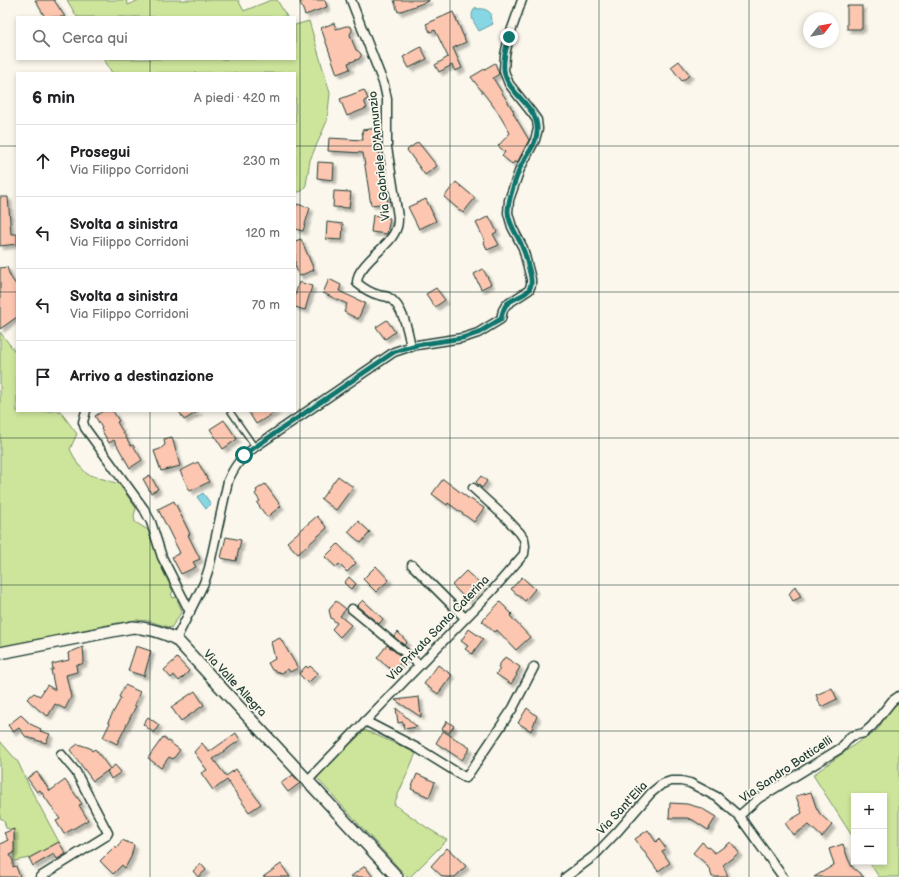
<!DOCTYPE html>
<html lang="it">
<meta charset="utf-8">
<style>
body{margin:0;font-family:"Balsamiq Sans",sans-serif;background:#f6f6f6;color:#202124}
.controls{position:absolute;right:12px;bottom:12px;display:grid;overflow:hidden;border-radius:0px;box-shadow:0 2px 6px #0003}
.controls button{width:36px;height:36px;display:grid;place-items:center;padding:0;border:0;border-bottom:1px solid #e0e0e0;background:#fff;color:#202124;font:20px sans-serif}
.compass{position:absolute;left:803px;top:12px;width:36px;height:36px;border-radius:50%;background:#fff;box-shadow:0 2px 6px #0003;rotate:59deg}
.stop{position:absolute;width:12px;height:12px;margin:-9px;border:3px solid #0f766e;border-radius:50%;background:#fff}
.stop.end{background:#0f766e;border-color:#fff;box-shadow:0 1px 4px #0008}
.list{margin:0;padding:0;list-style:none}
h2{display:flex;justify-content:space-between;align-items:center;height:52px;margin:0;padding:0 16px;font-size:17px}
h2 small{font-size:13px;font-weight:400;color:#757577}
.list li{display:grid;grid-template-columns:26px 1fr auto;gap:12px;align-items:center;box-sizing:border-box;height:72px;padding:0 16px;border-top:1px solid #e0e0e0}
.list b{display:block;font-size:15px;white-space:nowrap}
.list p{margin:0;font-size:13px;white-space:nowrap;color:#757577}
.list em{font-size:13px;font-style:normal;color:#757577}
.icon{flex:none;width:22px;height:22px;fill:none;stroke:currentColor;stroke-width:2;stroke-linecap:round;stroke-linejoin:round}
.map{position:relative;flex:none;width:899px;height:877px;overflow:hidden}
.search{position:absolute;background:#fff;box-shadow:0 2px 6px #0003;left:16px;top:16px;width:280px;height:44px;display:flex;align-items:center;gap:10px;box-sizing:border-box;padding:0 14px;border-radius:0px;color:#757577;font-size:15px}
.panel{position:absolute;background:#fff;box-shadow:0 2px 6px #0003;left:16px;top:72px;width:280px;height:340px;border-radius:0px}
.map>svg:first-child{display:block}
</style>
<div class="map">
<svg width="899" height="877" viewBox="0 0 899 877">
<defs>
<filter id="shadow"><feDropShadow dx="3.5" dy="3.5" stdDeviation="1" flood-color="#0004"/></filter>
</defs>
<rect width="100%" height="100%" fill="#fbf7ec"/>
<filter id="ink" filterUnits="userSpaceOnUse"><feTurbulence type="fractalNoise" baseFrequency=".025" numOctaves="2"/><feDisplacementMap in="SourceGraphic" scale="8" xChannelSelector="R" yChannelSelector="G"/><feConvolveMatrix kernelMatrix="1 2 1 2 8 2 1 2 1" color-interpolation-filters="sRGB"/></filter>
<g filter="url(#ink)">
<!-- green -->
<g fill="#cde59b" stroke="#769168">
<path d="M67,0h59l2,5 11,-5h99l6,11 27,-11h6l10,17h-210z"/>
<path d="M309,21l21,72 -3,28 -17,39 -4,25 -4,6 -7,2v-120h-183l-8,-14h191v-34z"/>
<path d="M0,332l17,22v57h43l17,23 -7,15 7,14 10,11 32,10 17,24 -2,8 1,6 13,8 11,32 14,30 -2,2 2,4 3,-1 6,14 -11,17 -22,-7 -12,-1 -25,4 -112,23z"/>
<path d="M899,702v175h-20l-10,-15h15v-66h-30v43l-41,-64 48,-35 13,-7 4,-4 10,-17z"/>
<path d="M365,730l51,23 -22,51 32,23 21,13 -37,37h-3l-91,-100z"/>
<path d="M0,741l18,21 11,24 30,56 -30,16 -15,3v-28l-2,-3 -6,-2 -2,-8 -4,-2z"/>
</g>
<!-- water -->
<g fill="#87d6e4" stroke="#5d999e">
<path d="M476,7l1,2c7,-1 11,1 15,6l-2,2 3,7 -14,7c-5,-9 -11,-15 -3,-24z"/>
<path d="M203,493l8,11 -5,5 -9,-12z"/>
</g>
<!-- building -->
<g fill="#fdc6b0" stroke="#1f3d34" filter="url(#shadow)">
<path d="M35,0h19l11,17h-20z"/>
<path d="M306,0h19l2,7 -22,8 -5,-13z"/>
<path d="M394,0h35v1l-31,11z"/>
<rect x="847" y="6" width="15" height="23"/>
<path d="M453,12l13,30 -13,6 9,20 -7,3 -3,-6 -13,7 -4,-7 13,-8 -13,-27 -5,2 -4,-8z"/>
<path d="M334,23l2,6 10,-3h3l3,2v3l-2,3 1,4 5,12 2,1 3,3v2l-2,3 -11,4 2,6 -13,5 -16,-46z"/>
<path d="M421,47l6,12 -18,9 -6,-11z"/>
<path d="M679,61l11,14 -8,6 -11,-14z"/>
<path d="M495,63l4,11 -6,4 21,34 -1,1 16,27 -12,23 -2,-2 -3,3 -10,-8 3,-4 -7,-6 12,-13 -13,-22 -26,-34z"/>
<path d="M364,90l4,9 -4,2 3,7 -20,8 -7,-17z"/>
<path d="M378,128l3,16h-3l6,43h1l3,16 -17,2 -8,-52 -35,-2 1,-13 34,2 -1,-10z"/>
<path d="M418,142l19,24 -12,9 -18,-25z"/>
<path d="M318,162l16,1 -1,17 -16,-2z"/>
<path d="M456,182l19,16 -12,15 -19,-16z"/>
<path d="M334,191l17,1 -2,16 -16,-1z"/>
<path d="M0,197h8l3,37h6v10l-17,2z"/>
<path d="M426,199l10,22 -17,8 -11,-22z"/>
<path d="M297,204l13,4 -7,23 -8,-2v-20z"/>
<path d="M373,215l17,3 -3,16 -16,-2z"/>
<path d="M489,216l8,16 -4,2 6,11 -12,5 -3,-8 1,-1 -9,-18z"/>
<path d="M327,222l16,2 -1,16 -16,-1z"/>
<path d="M301,239l13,31 -15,6 -4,-11v-24z"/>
<path d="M7,267l3,9 7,10v31l-17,12v-61z"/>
<path d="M483,269l8,15 -10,5 -7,-15z"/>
<path d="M329,279l12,6 -2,6 26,12 -7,16 -14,-7 3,-8 -24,-11z"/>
<path d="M299,282l13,4 -7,24 -10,-3v-11z"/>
<path d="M436,288l9,12 -10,7 -9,-13z"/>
<path d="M387,320l8,12 -10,7 -9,-12z"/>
<path d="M103,411h10l6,10 -2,1 14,24 2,-1 9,15 -12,8 -16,-28 -5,3 -8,-14 1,-1 -7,-12z"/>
<path d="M179,411h20l-15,9z"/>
<path d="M248,411h29l-21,13z"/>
<path d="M224,420l13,19 -14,10 -13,-20z"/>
<path d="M172,437l8,29 -19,5 -7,-20 6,-2 5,-4 -1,-6z"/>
<path d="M198,462l11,20 -19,9 -10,-20z"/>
<path d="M150,475l8,14 -7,4 -8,-14z"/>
<path d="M338,476l15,11 -17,23 -15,-11z"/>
<path d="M481,476l6,5 -5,7 -6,-6z"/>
<path d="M443,479l25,19h1l15,10 -10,14 -26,-19 -1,2 -15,-11z"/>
<path d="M265,484l16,22 -14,11 -10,-14 3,-2 -5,-7 2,-2 -1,-2z"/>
<path d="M174,501l16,33 -2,1 12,24 -7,3 3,5 -15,7 -9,-17 8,-4 -22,-44z"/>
<path d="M317,516l10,12 -29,26 -11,-12z"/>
<path d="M358,521l12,11 -9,11 -13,-11z"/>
<path d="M226,537l15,3 -5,21 -15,-3z"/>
<path d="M338,544l18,19 -9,9 -8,-8 -3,3 -11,-10z"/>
<path d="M376,566l13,14 -13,12 -13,-13z"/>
<path d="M466,571l15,14 -14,15 -15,-15z"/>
<path d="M349,577l7,7 -5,5 -7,-6z"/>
<path d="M522,577l13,12 -10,12 -14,-12z"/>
<path d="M795,586l6,11 -8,4 -4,-7z"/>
<path d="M363,600l20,19 -4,5 -22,-18z"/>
<path d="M336,601l10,8 -6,7 11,9 -11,12 -8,-8 5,-6 -6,-5 -2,-8z"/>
<path d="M500,602l12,12 -2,2 20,21 -14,13 -19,-20 -3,2 -12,-11z"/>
<path d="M469,629l14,10 -11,15 -7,-5 3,-3 -7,-5z"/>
<path d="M398,632l9,10 -3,3 -10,-8z"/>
<path d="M280,638l18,30 -8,4 -2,-3 -6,4 -10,-3 -4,-7 7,-4 -4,-17z"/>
<path d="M387,645l17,14 -11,12 -16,-13z"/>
<path d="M136,646l15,5 -7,25 -16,-5z"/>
<path d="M83,647l1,13 -2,4 -6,1 1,7 -11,3 5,22 -6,12 -10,-5 -7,12 -9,-6 -12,-11 7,-6 6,3 7,-11 8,5 -4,-20h2l-1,-6 17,-4 -1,-7z"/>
<path d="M505,657l15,10 -4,7 1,1 -6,9 -15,-10 4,-5 -2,-2z"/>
<path d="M177,658l12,13 -10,10 -5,-6 -3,3 -7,-8z"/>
<path d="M438,665l14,10 -14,19 -14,-10z"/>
<path d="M306,666l2,2 2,-2 8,7 -10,10 -9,-9z"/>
<path d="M125,685l15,7 -6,13 2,1 -19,38 -14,-7 7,-14 -2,-1 13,-24 -2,-1z"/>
<path d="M832,688l5,11 -16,8 -5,-12z"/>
<path d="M195,691l9,14 -23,16 -10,-14z"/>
<path d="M419,697l2,20 -26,-17z"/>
<path d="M396,708l9,8 12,11 -13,2 -1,-7 -5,1z"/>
<path d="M527,708l10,8 -6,15 -13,-8z"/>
<path d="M21,715l9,9 11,5 -1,2 10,3 -4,9 -20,-6 -7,-9 -6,4 -5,-7z"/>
<path d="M148,717l11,8 -5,8 -11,-9z"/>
<path d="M447,721l7,5 -5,7 -7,-4z"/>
<path d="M443,731l27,17 -8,12 -26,-17z"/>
<path d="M236,733l4,7 -27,19 13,17 10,-7 25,35 -12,8 -22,-32 -14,10 -12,-17 6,-3 -13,-18 8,-9 7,9z"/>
<path d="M163,737l17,13 -7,9 -4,-2 -8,11 -13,-10z"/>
<path d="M78,744l12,4 2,3 3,-2 15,20 5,-4 6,7 -10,7 -4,-8 3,-2 -17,12 -23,-31z"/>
<path d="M37,772l13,19 15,-11 17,24 -3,1 9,15 -24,14 -8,-13 4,-2 -20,-29 -3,2 -10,-14z"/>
<path d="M417,774l18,8 -6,15 -18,-8z"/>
<path d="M293,775l7,8 -12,9 -7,-9z"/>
<path d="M811,792l5,15 4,7 12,11 -10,12 -13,-12 -16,10 -8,-12 17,-10 -6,-17z"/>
<path d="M670,803l17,1 14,4 15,9 -8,13 -15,-10 -6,-2h-18z"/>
<path d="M14,829v24l-4,2 3,6v6l3,-1 4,11h-20v-33l8,-4 -4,-7z"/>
<path d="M648,830l8,12 3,-3 7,10 -4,2 8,12 -12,8 -23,-32z"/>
<path d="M122,840l12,5 -3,12 -6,11 -3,-3 -9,9 -13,-13 15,-15 2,2z"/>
<path d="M59,842l7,12 -9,5 -3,-5 -21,12 -4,-8z"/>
<path d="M702,842l13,11 16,-11 8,11 -16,12 5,12h-16l-2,-7 -5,-7 -12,-10z"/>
<path d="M843,844l5,15 4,8 12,10h-50l20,-12 -5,-16z"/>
<path d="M447,848l19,18 -11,11h-12l-12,-11z"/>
<path d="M201,864l5,6 -8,7 -5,-6z"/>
<path d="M281,864l9,13h-27z"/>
<path d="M365,866l8,11h-23z"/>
</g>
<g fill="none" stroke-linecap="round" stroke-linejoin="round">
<!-- service casing -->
<g stroke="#1f3d34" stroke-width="7">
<path id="service" d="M230,411l25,36"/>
</g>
<!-- minor casing -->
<g stroke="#1f3d34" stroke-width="11">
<g id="minor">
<path d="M351,0l33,85 3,14v48l11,70c0,3 0,7 -1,10 -6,19 -29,29 -38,47 -1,3 -2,6 -2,9 6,5 13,10 22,12 2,1 6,1 9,2 15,8 20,34 23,50"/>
<path d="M86,411l-3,11 2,6 59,81 7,13 11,35 28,55"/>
<path d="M412,565l53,53"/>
<path d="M352,609l68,56"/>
<path d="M176,639l28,-56 5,-15 19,-87c7,-16 13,-23 27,-34l139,-95 12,-4 11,-3 45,-7 7,-2 9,-3 23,-14 2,-9 3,-5 23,-15 2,-5v-6l-8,-31 -11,-21 -4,-14 1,-13 11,-31 15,-29 3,-11 -1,-9 -5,-7 -23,-29 -5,-13 1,-16 4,-18 13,-37"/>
<path d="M365,721l54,28 47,29 47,-70 21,-41"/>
<path d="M308,780l184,-189 32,-37 1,-8 -1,-7 -4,-6 -14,-15 -33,-30"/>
<path d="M739,816l20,-18 82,-50 10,-12 13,-3 8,-7 20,-25 7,-5"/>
<path d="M40,877l66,-41 2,-3 -32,-61 -15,-18"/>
<path d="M566,877l28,-21 24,-25 33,-38 11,-9 9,-3h10l9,2 27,14 22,19 44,61"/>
</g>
</g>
<!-- secondary casing -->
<g stroke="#1f3d34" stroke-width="14">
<path id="secondary" d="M0,653l133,-26c17,2 27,4 43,12l221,238"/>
</g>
<!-- service -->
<use href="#service" stroke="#fbf7ec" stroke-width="4"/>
<!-- minor -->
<use href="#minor" stroke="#fbf7ec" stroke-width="8"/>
<!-- secondary -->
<use href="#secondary" stroke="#fbf7ec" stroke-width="11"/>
</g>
</g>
<g fill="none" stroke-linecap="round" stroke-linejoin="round" filter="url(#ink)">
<!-- route -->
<path stroke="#0f766e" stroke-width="5" d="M244,455l11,-8 139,-95 12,-4 11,-3 45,-7 7,-2 9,-3 23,-14c1,-5 2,-10 5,-14 7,-8 24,-9 25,-21 1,-5 -1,-10 -2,-15 -2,-6 -3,-14 -6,-20 -4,-13 -14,-22 -15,-37 0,-14 7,-31 12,-44 6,-13 19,-26 17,-41 -1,-22 -31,-35 -33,-57 -1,-11 2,-23 5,-33"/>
</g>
<!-- grid -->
<path fill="none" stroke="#1f3d34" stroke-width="1" stroke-opacity="0.55" d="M150,0v17M300,0v877M450,0v877M599,0v877M749,0v877M150,59v14M0,146h17M295,146h604M0,292h17M295,292h604M150,411v466M0,438h899M0,585h899M0,731h899"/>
<g text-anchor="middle" stroke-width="3.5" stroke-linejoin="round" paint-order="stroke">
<!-- street labels -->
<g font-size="12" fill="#1f3d34" stroke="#fbf7ec">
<text transform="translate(379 156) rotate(-96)" y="4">Via Gabriele D'Annunzio</text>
<text transform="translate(438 628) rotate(-46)" y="4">Via Privata Santa Caterina</text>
<text transform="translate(235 683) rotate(47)" y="4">Via Valle Allegra</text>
<text transform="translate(786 769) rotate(-34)" y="4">Via Sandro Botticelli</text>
<text transform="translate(622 808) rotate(-47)" y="4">Via Sant'Elia</text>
</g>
</g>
</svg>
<div class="controls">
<button>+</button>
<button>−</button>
</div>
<svg class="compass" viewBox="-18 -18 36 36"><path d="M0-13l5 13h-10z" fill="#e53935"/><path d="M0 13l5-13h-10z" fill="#757577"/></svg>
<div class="stop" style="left:244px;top:455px"></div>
<div class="stop end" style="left:509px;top:37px"></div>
<div class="search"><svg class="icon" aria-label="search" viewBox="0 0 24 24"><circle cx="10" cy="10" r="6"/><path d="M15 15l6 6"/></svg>Cerca qui</div>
<section class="panel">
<h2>6 min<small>A piedi · 420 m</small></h2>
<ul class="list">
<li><svg class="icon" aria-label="ahead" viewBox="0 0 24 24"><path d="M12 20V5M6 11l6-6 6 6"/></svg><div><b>Prosegui</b><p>Via Filippo Corridoni</p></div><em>230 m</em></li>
<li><svg class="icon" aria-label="left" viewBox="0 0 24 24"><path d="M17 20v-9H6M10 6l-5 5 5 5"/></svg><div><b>Svolta a sinistra</b><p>Via Filippo Corridoni</p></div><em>120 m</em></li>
<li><svg class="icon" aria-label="left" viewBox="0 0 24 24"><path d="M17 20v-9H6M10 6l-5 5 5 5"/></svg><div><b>Svolta a sinistra</b><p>Via Filippo Corridoni</p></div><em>70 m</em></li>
<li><svg class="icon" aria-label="arrive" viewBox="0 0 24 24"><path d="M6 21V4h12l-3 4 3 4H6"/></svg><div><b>Arrivo a destinazione</b></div></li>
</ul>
</section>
</div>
